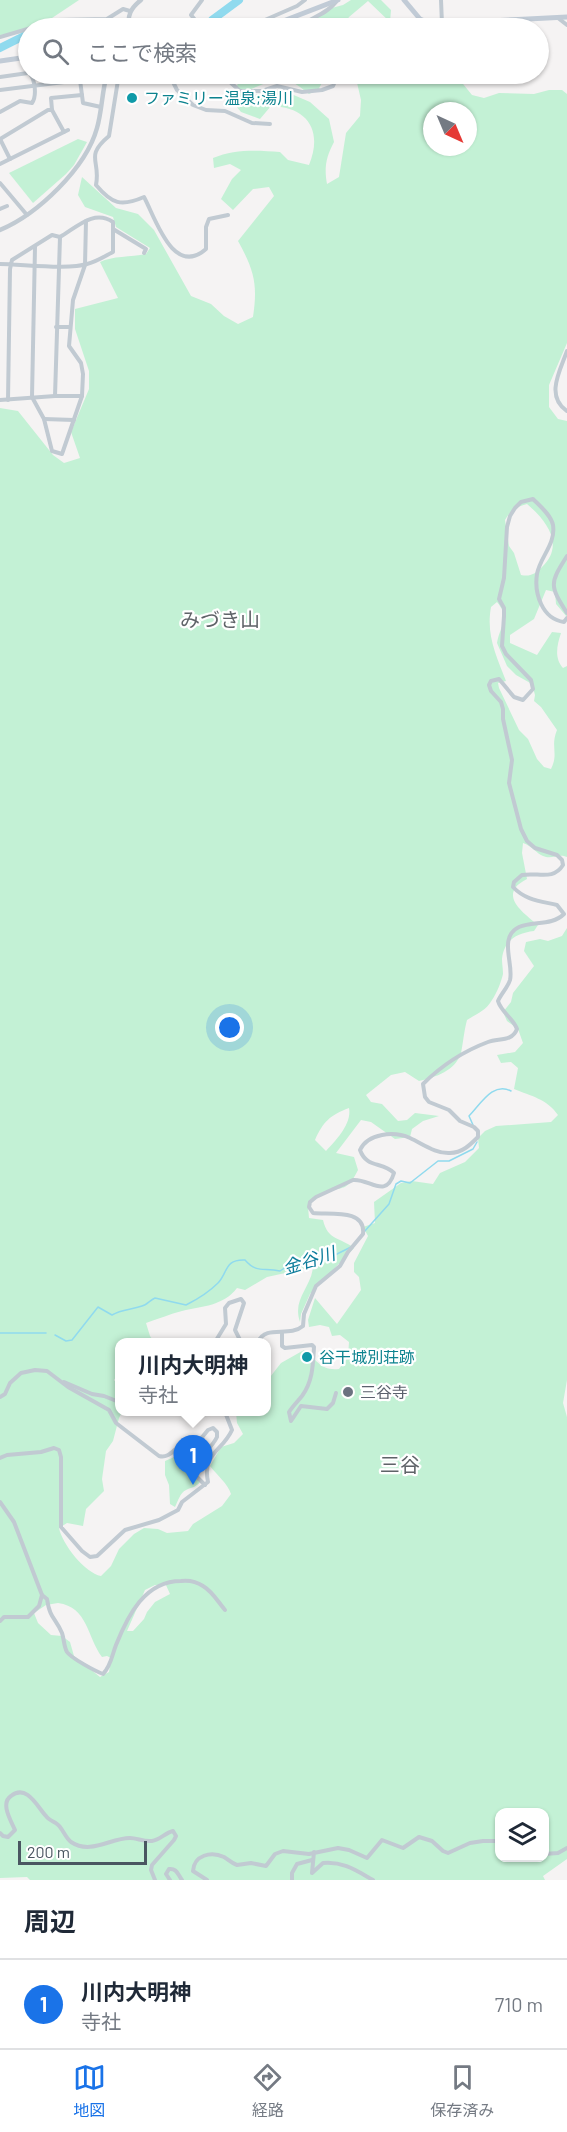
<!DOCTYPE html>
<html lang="ja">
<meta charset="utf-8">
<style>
body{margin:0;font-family:Barlow,"Noto Sans JP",sans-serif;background:#f6f6f7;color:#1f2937}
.controls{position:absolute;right:18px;bottom:18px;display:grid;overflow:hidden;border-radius:12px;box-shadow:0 2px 4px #0004}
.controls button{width:54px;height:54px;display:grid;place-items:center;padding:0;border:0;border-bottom:2px solid #e0e1e3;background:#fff;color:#1f2937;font:30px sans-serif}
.compass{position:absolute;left:423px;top:102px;width:54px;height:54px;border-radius:50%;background:#fff;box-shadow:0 2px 4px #0004;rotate:136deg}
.scale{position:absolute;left:18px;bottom:15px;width:129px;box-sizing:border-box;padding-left:6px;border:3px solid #4a5661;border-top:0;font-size:16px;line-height:21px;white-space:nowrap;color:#4a5661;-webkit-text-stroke:4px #fff;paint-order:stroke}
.you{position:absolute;left:230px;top:1028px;width:21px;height:21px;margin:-15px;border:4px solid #fff;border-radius:50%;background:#1a73e8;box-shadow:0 0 0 9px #1a73e833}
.badge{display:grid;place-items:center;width:39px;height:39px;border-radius:50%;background:#1a73e8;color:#fff;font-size:20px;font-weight:700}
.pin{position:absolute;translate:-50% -50px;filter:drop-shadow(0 2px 3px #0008)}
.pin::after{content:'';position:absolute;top:32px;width:21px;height:18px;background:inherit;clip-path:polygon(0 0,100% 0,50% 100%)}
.popup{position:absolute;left:115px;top:1338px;width:156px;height:78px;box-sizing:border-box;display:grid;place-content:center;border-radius:12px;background:#fff;filter:drop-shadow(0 2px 4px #0005);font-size:20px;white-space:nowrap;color:#747a83}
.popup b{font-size:22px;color:#1f2937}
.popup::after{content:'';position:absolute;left:50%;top:100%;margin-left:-12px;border:12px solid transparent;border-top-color:#fff}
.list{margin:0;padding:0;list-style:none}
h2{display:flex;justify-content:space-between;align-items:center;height:78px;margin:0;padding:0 24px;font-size:26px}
h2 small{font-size:20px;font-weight:400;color:#747a83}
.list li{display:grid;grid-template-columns:39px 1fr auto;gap:18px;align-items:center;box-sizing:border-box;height:90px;padding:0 24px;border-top:2px solid #e0e1e3}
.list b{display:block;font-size:22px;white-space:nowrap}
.list p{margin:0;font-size:20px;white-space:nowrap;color:#747a83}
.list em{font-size:20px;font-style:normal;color:#747a83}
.icon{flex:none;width:33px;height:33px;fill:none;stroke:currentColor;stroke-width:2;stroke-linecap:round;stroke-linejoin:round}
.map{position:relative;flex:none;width:567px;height:1880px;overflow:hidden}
.search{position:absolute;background:#fff;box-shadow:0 2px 4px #0004;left:18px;right:18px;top:18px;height:66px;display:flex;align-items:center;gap:15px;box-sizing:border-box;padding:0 21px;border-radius:33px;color:#747a83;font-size:22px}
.sheet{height:168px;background:#fff}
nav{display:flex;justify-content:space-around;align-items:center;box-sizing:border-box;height:84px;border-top:2px solid #e0e1e3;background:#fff;font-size:16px;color:#747a83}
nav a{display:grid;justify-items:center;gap:3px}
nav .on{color:#1a73e8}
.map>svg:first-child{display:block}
</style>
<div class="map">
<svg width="567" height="1880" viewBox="0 0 567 1880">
<rect width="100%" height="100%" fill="#f5f3f3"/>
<!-- green -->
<g fill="#c3f1d5" fill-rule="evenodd">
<path d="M0,0h79l-42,28h-9v4l-3,1 -25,2z"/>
<path d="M351,0h30l10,10 -1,12 -22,-21 -19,16 -7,11h-42l28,-19 15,-4z"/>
<path d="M242,74h85l5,2 -9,5 -5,9 -9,4c-27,-22 -29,-16 -58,-5l3,6 28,-5 28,12 19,17 5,23c-8,15 -10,26 -7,42l12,-7 7,-44 14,-17 1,-16 -6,-26h100l17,21 12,3 15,-5 35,1 15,-4h13l5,4v249l-18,42v22l9,12 9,2v196l-11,-13 -1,-12 -9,-2 -12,29 -24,16v8l27,12 15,-23 9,1c-4,12 -7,25 2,35l4,-2v191c-9,-4 -15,3 -24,-1 -7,-3 -11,-10 -20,-13l-1,10 5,26c-30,15 -5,33 11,46l-4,6c-17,2 -30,9 -32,28 0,5 1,10 1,15 -2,8 -6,19 -11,26 -6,11 -16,14 -25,20 -3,11 -4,24 -6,33 -6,18 -25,24 -42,28l-14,-9 -14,3 -25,20 5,7 11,2 16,17 9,-1 8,-7 24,3 -16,5 -11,8 -2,8 -15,2 -24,-17 -10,-2 -25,33 18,4 4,13c-11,22 -14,16 -35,23 -6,2 -11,9 -15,14l1,11 14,2c5,21 17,17 31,28l-44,46 -9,20 -1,8c-8,-23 11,-34 13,-55l-46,10 -22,13 -8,-2c-14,18 -34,18 -55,23 -12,3 -24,8 -36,12l4,13 4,6h-35v31l-5,7 5,6v26h3l-3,6 -6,23 -7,10 -4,28 2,12 -18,18 -3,17 -16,-3 -8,5c3,16 26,45 42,48l10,-10 8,-17 15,-15 10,-6 14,1 9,4 21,-2 5,-7 29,-18 9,-12c-3,-10 -14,-19 -21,-28l11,-19 13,-4 9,-9 -6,-11 -1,-11h30l1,-31 14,-18 23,-13c14,10 16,21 35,19l9,-12 1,-15 -9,-7 -8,1 -3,-9 -9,-2 -11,2 -1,-7 7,-22 22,26 24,-34 -2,-13 -5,-5v-9l14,-27 -5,-9 12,-4 -1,-21 27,-19 11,-2 21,3 7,-11 25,-11 14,-14 -1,-10 7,-7 11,-5 55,-4 7,-7c-11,-16 -27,-19 -44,-26l4,-21 -7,-6 -10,1 -4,-8 18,-3 8,-9 -5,-14 -11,-8 -4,-9 8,-10 2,-9 21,-27 -10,-15 2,-9 14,-3 8,2 14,-5 5,-8v452l-4,23 4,14v442l-24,17 2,4h-515l-3,-3 -27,1v-1470l18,3 35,44 11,8 16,-5 -9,-26 18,-43v-18l-14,-42v-20l43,-11 -18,-36c12,-6 31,-5 46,-8l4,-6 -34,-21 -3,-10 -28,-10 -7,-12 4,-18 34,31 22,6 16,16 37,66 20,8 13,12 14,8 15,-7c5,-33 1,-47 -15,-76l36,-45 -5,-9 -16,2 -20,21 -12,-11 11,-20 9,-9 -11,-6 -16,4 -1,-10c21,-9 44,-8 67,-6l8,8 21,5c14,-34 -1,-58 -38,-59l-11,13 -19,-7 -10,-12zM432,111h36v36h-36zM527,504c20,17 38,41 15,63 -7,7 -12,10 -21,8l-7,-22 -5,-7 -4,-26c6,-10 11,-13 22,-16zM497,602c14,17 3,23 0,41l10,23 9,9 16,9 3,11 -1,6 7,6 16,23c-7,17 2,23 -6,39l-7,-2 -7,-8 -9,-20 -9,-9 -20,-42 -1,-5 8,-2c-10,-26 -20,-46 -15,-74zM349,1108c3,16 -13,32 -23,43l-11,-11c8,-18 15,-25 34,-32zM155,1585h11l4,9 -15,8 -8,10 -3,7 -11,12h-6l18,-41zM58,1603c30,4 29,34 44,54l5,-1 4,2 -2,14 -9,5 -26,-21 -4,-14 -8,-6 -11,-1 -13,-12 -4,-10 12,-8zM500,1812h44v46h-44z"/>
<path d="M78,139l9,3 -13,23 -8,9 -33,29 -24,-30z"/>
<path d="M188,1451l10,1 -5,8 7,22c-5,6 -8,5 -14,8 -6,3 -8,11 -11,17l-5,-3 -1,-19 -4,-10v-14z"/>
</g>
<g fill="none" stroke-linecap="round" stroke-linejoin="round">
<!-- stream -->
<g stroke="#90daee" stroke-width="1.5">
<path d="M473,1125l-4,-9c11,-11 24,-35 42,-25"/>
<path d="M364,1232l25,-28 7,-20 5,-3 9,2 28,-22h11l24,-12 4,-7"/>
<path d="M0,1333h46"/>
<path d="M55,1335l11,6 6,-1 26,-33 14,8c10,-6 19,-5 30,-9 5,-1 8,-6 13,-8l31,7c10,-5 24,-14 32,-22 10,-10 6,-24 27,-23 12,14 19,7 35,11l9,-6 12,1 10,-9 18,1 22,-11"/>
</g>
<!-- river -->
<g stroke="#90daee" stroke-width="8">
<path d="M207,28l5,-8 27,-20"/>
<path d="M0,48l28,-14"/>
</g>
<!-- minor -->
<g stroke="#c1cad2" stroke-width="4">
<path d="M441,0l1,24"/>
<path d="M558,18l9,7"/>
<path d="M202,28l-11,-13 11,-15"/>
<path d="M234,28l24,-5 39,-17 8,-6"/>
<path d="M297,28c12,-10 29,-13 39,-26"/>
<path d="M0,37l58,-17 49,-1 16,-10 7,2"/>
<path d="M119,74l-10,62c-25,21 -8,24 -13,49 16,19 25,22 48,12 11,20 29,81 62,52v-22l3,-8 19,-4"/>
<path d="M124,74l16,3"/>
<path d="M169,74l8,16 16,15 13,5 19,1 27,12 18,1"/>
<path d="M233,74l-2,9 9,8h22l15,-5 25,6 20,-2 11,-4 5,-12"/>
<path d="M0,77l28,-4"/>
<path d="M0,90l80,-10 3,23 18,4"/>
<path d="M0,112l20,-11 12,2c5,-7 3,-23 -2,-29"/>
<path d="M64,132l-12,-22 -1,-12 31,-3"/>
<path d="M0,139l48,-29h4"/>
<path d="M0,139l10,20"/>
<path d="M0,164l68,-34"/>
<path d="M0,183l27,32"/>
<path d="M0,209l7,-3"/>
<path d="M113,229l33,20 -2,4"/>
<path d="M35,247l-3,150 12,22 8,32 10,3 20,-58 1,-22 -2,-11 -12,-17 4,-46 12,-35 1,-44"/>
<path d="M0,264c21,0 69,6 87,0 9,-2 18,-8 26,-12v-30c-19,-13 -36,5 -53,15l-8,-2 -40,25 -2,9 -2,131"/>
<path d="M56,327h14"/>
<path d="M567,351c-7,20 -22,45 0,60"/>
<path d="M55,396l5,-159"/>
<path d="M0,400l55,-4h27"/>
<path d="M44,419l30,1"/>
<path d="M567,556c-18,28 -17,30 0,57"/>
<path d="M282,1333v13l3,2 27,-3 2,2c-1,17 -1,34 -12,49 -4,5 -9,10 -13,16l2,9 10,-15 26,3 6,-6 3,-10"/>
<path d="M215,1342l11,-18 -1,-16 4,-5 12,-4 3,4 -9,27 6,12"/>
<path d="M258,1342c8,-18 31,-4 45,-16l1,-12 12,-28 24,-20 8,-14 15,-18c3,-26 -34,-19 -50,-21l-4,-6 1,-5 6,-5 37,-17c16,-2 33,20 41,-7 -12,-12 -27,-4 -34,-23 8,-17 34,-19 50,-12 13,6 26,16 40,15 12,0 20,-8 28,-16v-6l-4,-4 -14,-6 -11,-11 -20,-8 -4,-5 -2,-13c18,-18 41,-33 65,-42 11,-4 24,0 29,-13 -4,-11 -16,-17 -19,-28 3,-7 10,-14 12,-21 4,-16 -12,-43 9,-53 14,-6 33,-1 45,-13l-7,-9c-17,-4 -32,-5 -44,-18l1,-5 8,-7c16,-3 31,6 41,-10l-1,-5 -5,-5 -22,-7 -8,-7 -6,-12 -12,-46 3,-23 -9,-41v-10l-2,-7 -10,-11 -2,-6 2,-4 8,-2 15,18 9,3 10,-11 -2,-9 -25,-26 -4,-8 2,-30v-8l-5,-9 5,-21 3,-51 3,-11 5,-8 6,-6 12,-3c7,7 18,16 20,26 3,19 -13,32 -16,49 -3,19 5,45 27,48l3,-4"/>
<path d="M64,1382l28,12 12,2 15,6"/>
<path d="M0,1397l5,-3 5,-11 11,-10 14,-3 12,1 21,16 41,23 7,13 43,33c8,2 12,-3 18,-8l17,-1 14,-17 5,-2 4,4v5c-6,13 -21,21 -25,35l13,13"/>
<path d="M0,1458l7,-3 34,-3 13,-4 5,2 2,7v70l21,24 8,6 7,-1 28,-26 34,-10 19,-10 4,-8 26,-20c-6,-29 14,-30 24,-52l-7,-18"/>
<path d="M0,1502l14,20 28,73 -3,11 -11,11h-24l-4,4"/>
<path d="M42,1595l5,4c3,20 8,18 15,34 2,6 2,14 5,19 4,6 28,19 36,22 8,-8 9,-19 13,-29 12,-30 29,-64 65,-64 7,-1 16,1 22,5 10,6 15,16 22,24"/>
<path d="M0,1833l3,3 5,1 7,-7c-4,-9 -15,-27 -4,-34 16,-13 27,12 35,20 3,5 11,6 14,11 4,5 6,11 11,15 20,13 39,-4 59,-4 7,0 14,4 22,3 8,-1 13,-8 21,-10l3,5 -2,4 -22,25 -1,5 4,10"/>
<path d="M314,1852l-2,21 11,-10c20,-2 34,8 50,17"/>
<path d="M544,1854l14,-1 9,-5"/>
<path d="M170,1880l-4,-6 3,-5c8,-1 9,6 13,11"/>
<path d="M207,1880l-14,-9c1,-16 18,-20 31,-14 5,3 7,6 13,8l14,-2 15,3 9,-12 8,-3 26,3 29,-6 11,2 18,8 15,-18 21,8 16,-11 13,4 11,10 5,2 22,-10 13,-2h17"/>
<path d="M292,1880v-7l5,-9 15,-4"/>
</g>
<!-- tertiary -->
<g stroke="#c1cad2" stroke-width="4.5">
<path d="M129,28c-2,-13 2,-20 12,-28"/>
<path d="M0,230c38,-16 86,-62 97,-102 5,-17 5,-37 10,-54"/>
</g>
<!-- secondary -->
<g stroke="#c1cbd6" stroke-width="5">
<path d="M404,0l16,19 11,5 136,-7"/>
<path d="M265,28l73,-28"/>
<path d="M0,61l28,-4"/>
</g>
</g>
<!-- markers -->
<g fill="#0f9aa8" stroke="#fff" stroke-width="2">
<circle cx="132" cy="98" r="6"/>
<circle cx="307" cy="1357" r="6"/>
</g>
<circle fill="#6b7280" stroke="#fff" stroke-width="2" cx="348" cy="1392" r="6"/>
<g text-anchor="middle" stroke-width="4.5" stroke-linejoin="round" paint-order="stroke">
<!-- culture labels -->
<g font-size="16" fill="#0d838f" stroke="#fff" text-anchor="start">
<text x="144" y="104">ファミリー温泉;湯川</text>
<text x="319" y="1363">谷干城別荘跡</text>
</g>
<!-- worship labels -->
<g font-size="16" fill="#5b616d" stroke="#fff" text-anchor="start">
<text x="360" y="1398">三谷寺</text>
</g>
<!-- water labels -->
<g font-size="18" font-style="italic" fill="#0c7c9b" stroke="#fff">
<text transform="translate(309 1261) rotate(-17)" y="6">金谷川</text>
</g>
<!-- quarter labels -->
<g font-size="20" fill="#5f6368" stroke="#fff">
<text x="220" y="627">みづき山</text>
<text x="400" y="1472">三谷</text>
</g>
</g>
</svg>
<div class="controls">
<button><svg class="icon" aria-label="layers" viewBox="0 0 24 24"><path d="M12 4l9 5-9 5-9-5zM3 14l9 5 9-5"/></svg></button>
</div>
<svg class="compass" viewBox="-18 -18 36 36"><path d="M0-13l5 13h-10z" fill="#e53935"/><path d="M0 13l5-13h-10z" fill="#747a83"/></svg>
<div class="scale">200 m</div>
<div class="you"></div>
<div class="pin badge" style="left:193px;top:1485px">1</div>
<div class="popup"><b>川内大明神</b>寺社</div>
<div class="search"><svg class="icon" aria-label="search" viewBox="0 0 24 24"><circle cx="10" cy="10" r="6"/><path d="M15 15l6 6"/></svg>ここで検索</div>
</div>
<section class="sheet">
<h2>周辺<small></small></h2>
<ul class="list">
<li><span class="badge">1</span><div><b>川内大明神</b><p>寺社</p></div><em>710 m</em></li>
</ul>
</section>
<nav>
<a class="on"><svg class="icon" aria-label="map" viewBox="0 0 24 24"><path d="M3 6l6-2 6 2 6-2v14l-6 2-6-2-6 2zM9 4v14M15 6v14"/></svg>地図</a>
<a><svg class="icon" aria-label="directions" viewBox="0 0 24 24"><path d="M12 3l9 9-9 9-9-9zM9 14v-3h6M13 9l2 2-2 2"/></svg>経路</a>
<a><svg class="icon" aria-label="saved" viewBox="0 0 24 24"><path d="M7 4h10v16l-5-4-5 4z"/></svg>保存済み</a>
</nav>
